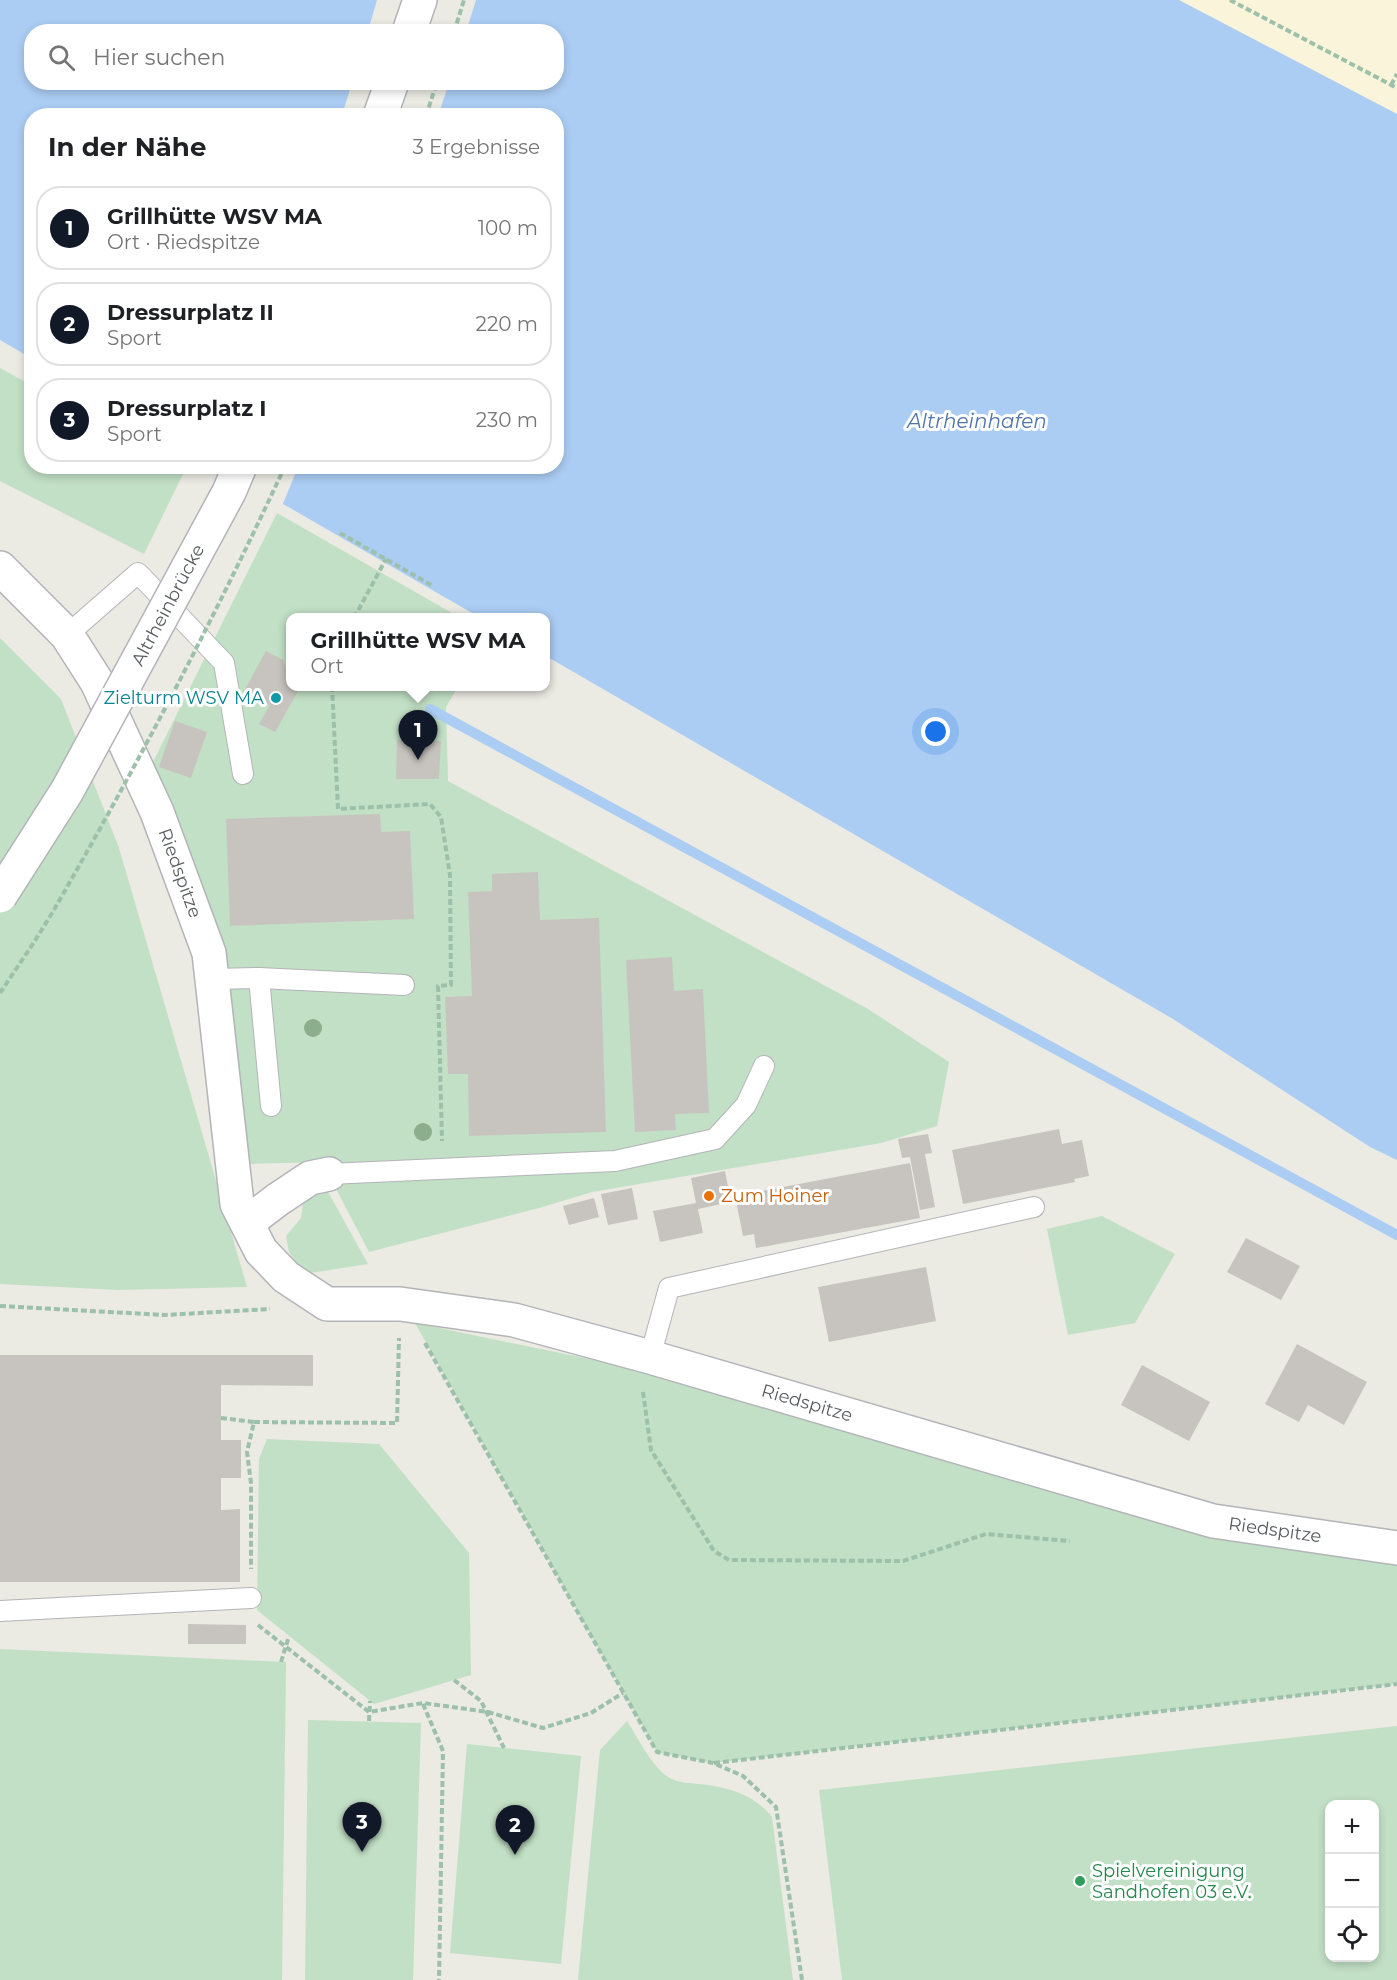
<!DOCTYPE html>
<html lang="de">
<meta charset="utf-8">
<style>
body{margin:0;font-family:Montserrat,sans-serif;background:#f6f6f6;color:#202124}
.controls{position:absolute;right:18px;bottom:18px;display:grid;overflow:hidden;border-radius:12px;box-shadow:0 3px 9px #0003}
.controls button{width:54px;height:54px;display:grid;place-items:center;padding:0;border:0;border-bottom:2px solid #e0e0e0;background:#fff;color:#202124;font:30px sans-serif}
.you{position:absolute;left:936px;top:732px;width:21px;height:21px;margin:-15px;border:4px solid #fff;border-radius:50%;background:#1a73e8;box-shadow:0 0 0 9px #1a73e833}
.badge{display:grid;place-items:center;width:39px;height:39px;border-radius:50%;background:#111827;color:#fff;font-size:20px;font-weight:700}
.pin{position:absolute;translate:-50% -50px;filter:drop-shadow(0 2px 3px #0008)}
.pin::after{content:'';position:absolute;top:32px;width:21px;height:18px;background:inherit;clip-path:polygon(0 0,100% 0,50% 100%)}
.popup{position:absolute;left:286px;top:613px;width:264px;height:78px;box-sizing:border-box;display:grid;place-content:center;border-radius:12px;background:#fff;filter:drop-shadow(0 2px 4px #0005);font-size:20px;white-space:nowrap;color:#757577}
.popup b{font-size:22px;color:#202124}
.popup::after{content:'';position:absolute;left:50%;top:100%;margin-left:-12px;border:12px solid transparent;border-top-color:#fff}
.list{margin:0;padding:0;list-style:none}
h2{display:flex;justify-content:space-between;align-items:center;height:78px;margin:0;padding:0 24px;font-size:26px}
h2 small{font-size:20px;font-weight:400;color:#757577}
.list li{display:grid;grid-template-columns:39px 1fr auto;gap:18px;align-items:center;box-sizing:border-box;height:84px;margin:0 12px 12px;padding:0 12px;border:2px solid #e0e0e0;border-radius:24px}
.list b{display:block;font-size:22px;white-space:nowrap}
.list p{margin:0;font-size:20px;white-space:nowrap;color:#757577}
.list em{font-size:20px;font-style:normal;color:#757577}
.icon{flex:none;width:33px;height:33px;fill:none;stroke:currentColor;stroke-width:2;stroke-linecap:round;stroke-linejoin:round}
.map{position:relative;flex:none;width:1397px;height:1980px;overflow:hidden}
.search{position:absolute;background:#fff;box-shadow:0 3px 9px #0003;left:24px;top:24px;width:540px;height:66px;display:flex;align-items:center;gap:15px;box-sizing:border-box;padding:0 21px;border-radius:24px;color:#757577;font-size:22px}
.panel{position:absolute;background:#fff;box-shadow:0 3px 9px #0003;left:24px;top:108px;width:540px;height:366px;border-radius:24px}
.map>svg:first-child{display:block}
</style>
<div class="map">
<svg width="1397" height="1980" viewBox="0 0 1397 1980">
<rect width="100%" height="100%" fill="#ebeae3"/>
<!-- commercial -->
<path fill="#f9f4da" d="M1179,0h218v114z"/>
<!-- green -->
<g fill="#c2e0c5" fill-rule="evenodd">
<path d="M0,368l31,17 1,81h151l3,2 -42,86 -144,-73z"/>
<path d="M277,513l182,104 -169,1v68l168,1 -12,20 2,74 420,228 81,53 -12,64 -56,17 -289,49 -53,16 -170,44 -47,-90 -73,2 -97,-400z"/>
<path d="M0,638l61,61 58,149 128,439 -129,3 -118,-6z"/>
<path d="M327,1190l41,74 -64,10 -15,-22 -3,-16 15,-18 3,-22z"/>
<path d="M1102,1216l73,38 -40,69 -67,12 -21,-106z"/>
<path d="M415,1323l242,50 558,160 182,32v119l-684,79 -56,-11z"/>
<path d="M267,1439l112,5 90,109 2,122 -97,29 -117,-94 2,-151z"/>
<path d="M0,1649l286,13 -4,318h-282z"/>
<path d="M308,1720l113,3 -8,257h-108z"/>
<path d="M627,1721c11,17 27,50 45,58 7,4 19,4 27,5 28,3 55,10 73,33l21,163h-215l22,-230z"/>
<path d="M1397,1726v254h-555l-23,-190zM1330,1804h44v154h-44z"/>
<path d="M467,1744l114,12 -20,208 -111,-11z"/>
</g>
<!-- water -->
<path fill="#abcdf3" fill-rule="evenodd" d="M0,0h1179l218,114v1046l-27,-13 -197,-128 -627,-363v-38l-67,-1 -260,-150 337,-1v-350h-524l-1,242 -31,-18zM32,32h524v50h-524z"/>
<!-- pier -->
<g fill="#ebeae3">
<path d="M377,0h99l-10,32 -98,-1z"/>
<path d="M352,83h97l-11,33 -96,-1z"/>
<path d="M216,466l82,1 -16,39 -65,-37z"/>
</g>
<g fill="none" stroke-linecap="round" stroke-linejoin="round">
<!-- stream -->
<path stroke="#abcdf3" stroke-width="10" d="M430,709l967,526"/>
</g>
<!-- building -->
<g fill="#c7c4bf">
<path d="M266,651l17,9 7,17v9h11l-26,46 -16,-8 11,-19 -26,-14z"/>
<path d="M175,721l32,11 -16,46 -32,-11z"/>
<path d="M397,740l44,1 -2,38h-43z"/>
<path d="M380,814l1,18 29,-1 4,88 -184,7 -4,-107z"/>
<path d="M538,872l2,48 59,-2 7,214 -137,4 -1,-62h-20l-3,-77 27,-1 -4,-104 24,-1v-17z"/>
<path d="M672,957l2,34 29,-2 6,124 -34,1 1,16 -41,2 -9,-172z"/>
<path d="M1059,1129l3,15 20,-4 7,36 -15,3 1,3 -112,22 -11,-54z"/>
<path d="M928,1134l4,19 -7,1 10,53 -15,3 -10,-53 -8,1 -4,-19z"/>
<path d="M910,1163l10,55 -164,30 -2,-14 -11,2 -8,-40z"/>
<path d="M725,1171l6,31 -33,7 5,24 -43,9 -7,-31 43,-8 -5,-25z"/>
<path d="M632,1188l6,31 -30,6 -7,-31z"/>
<path d="M594,1198l5,19 -30,8 -6,-19z"/>
<path d="M1246,1238l54,28 -19,34 -54,-28z"/>
<path d="M926,1267l10,54 -107,21 -11,-55z"/>
<path d="M1297,1344l70,38 -23,43 -36,-20 -9,17 -34,-18z"/>
<path d="M0,1355h313v31l-92,-1v55h20v38h-20v32l19,-1v73h-240z"/>
<path d="M1142,1365l68,37 -21,39 -68,-36z"/>
<path d="M188,1624l58,1v19h-58z"/>
</g>
<g fill="none" stroke-linecap="round" stroke-linejoin="round">
<!-- service casing -->
<g stroke="#b3b4b8" stroke-width="22">
<g id="service">
<path d="M67,635l71,-62 86,90 19,111"/>
<path d="M259,978l12,128"/>
<path d="M212,979l47,-1 145,7"/>
<path d="M329,1174l286,-13 100,-22 31,-34 18,-39"/>
<path d="M650,1357l19,-69 365,-81"/>
<path d="M0,1611l251,-13"/>
</g>
</g>
<!-- minor casing -->
<g stroke="#b3b4b8" stroke-width="36">
<g id="minor">
<path d="M0,568l67,67 30,47 60,130 52,141 28,251 24,47 25,26 41,27h73l114,16 136,37 563,164 184,27"/>
<path d="M247,1223l30,-23 33,-22 19,-4"/>
</g>
</g>
<!-- secondary casing -->
<g stroke="#b2b4b8" stroke-width="36">
<g id="secondary">
<path d="M409,32l11,-32"/>
<path d="M380,116l12,-34"/>
</g>
</g>
<!-- path -->
<g stroke="#9cc0a9" stroke-width="4" stroke-dasharray="6 3" stroke-linecap="butt">
<path d="M1230,0l167,88"/>
<path d="M454,32l10,-32"/>
<path d="M1391,85l6,-11"/>
<path d="M426,116l11,-34"/>
<path d="M340,533l93,53"/>
<path d="M354,618l32,-59"/>
<path d="M332,686l6,123 92,-5 11,13 9,58 1,110 -13,1 4,155"/>
<path d="M0,1306l165,9 105,-6"/>
<path d="M425,1343l232,409 56,11 30,13 33,31 26,173"/>
<path d="M643,1392l8,58 63,101 15,9 174,1 83,-27 84,7"/>
<path d="M221,1418l33,4 -7,30 4,31v86"/>
<path d="M254,1422l143,1 2,-85"/>
<path d="M258,1625l111,87 54,-9 65,9 55,16 48,-15 32,-20"/>
<path d="M281,1662l8,-26"/>
<path d="M454,1680l27,21 23,47"/>
<path d="M423,1704l20,47 -4,229"/>
<path d="M369,1721l1,-20"/>
<path d="M714,1763l683,-79"/>
</g>
<!-- service -->
<use href="#service" stroke="#fff" stroke-width="20"/>
<!-- minor -->
<use href="#minor" stroke="#fff" stroke-width="33"/>
<!-- secondary -->
<use href="#secondary" stroke="#fff" stroke-width="33"/>
<!-- secondary-bridge casing -->
<g stroke="#b2b4b8" stroke-width="36" stroke-linecap="butt">
<path id="secondary-bridge" d="M0,896l67,-105 162,-299 11,-26"/>
</g>
<!-- path-bridge -->
<path stroke="#9cc0a9" stroke-width="4" stroke-dasharray="6 3" stroke-linecap="butt" d="M0,993c20,-30 41,-60 59,-92 81,-141 157,-286 226,-435"/>
<!-- secondary-bridge -->
<use href="#secondary-bridge" stroke="#fff" stroke-width="33"/>
</g>
<!-- trees -->
<g fill="#8cae8d">
<circle cx="313" cy="1028" r="9"/>
<circle cx="423" cy="1132" r="9"/>
</g>
<!-- markers -->
<circle fill="#0f9aa8" stroke="#fff" stroke-width="2" cx="276" cy="698" r="6"/>
<circle fill="#e8710a" stroke="#fff" stroke-width="2" cx="709" cy="1196" r="6"/>
<circle fill="#2e9e5b" stroke="#fff" stroke-width="2" cx="1080" cy="1881" r="6"/>
<g text-anchor="middle" stroke-width="6" stroke-linejoin="round" paint-order="stroke">
<!-- street labels -->
<g font-size="18" fill="#5b5d61" stroke="#fff">
<text transform="translate(168 605) rotate(-62)" y="6">Altrheinbrücke</text>
<text transform="translate(180 873) rotate(70)" y="6">Riedspitze</text>
<text transform="translate(807 1403) rotate(16)" y="6">Riedspitze</text>
<text transform="translate(1275 1530) rotate(8)" y="6">Riedspitze</text>
</g>
<!-- culture labels -->
<g font-size="18" fill="#0d838f" stroke="#fff" text-anchor="end">
<text x="264" y="704">Zielturm WSV MA</text>
</g>
<!-- food labels -->
<g font-size="18" fill="#c56008" stroke="#fff" text-anchor="start">
<text x="721" y="1202">Zum Hoiner</text>
</g>
<!-- leisure labels -->
<g font-size="18" fill="#27864d" stroke="#fff" text-anchor="start">
<text x="1092" y="1877">Spielvereinigung<tspan x="1092" dy="21">Sandhofen 03 e.V.</tspan></text>
</g>
<!-- water labels -->
<g font-size="20" font-style="italic" fill="#4f73aa" stroke="#fff">
<text x="977" y="428">Altrheinhafen</text>
</g>
</g>
</svg>
<div class="controls">
<button>+</button>
<button>−</button>
<button><svg class="icon" aria-label="locate" viewBox="0 0 24 24"><circle cx="12" cy="12" r="6"/><path d="M12 2v4M12 18v4M2 12h4M18 12h4"/></svg></button>
</div>
<div class="you"></div>
<div class="pin badge" style="left:418px;top:760px">1</div>
<div class="popup"><b>Grillhütte WSV MA</b>Ort</div>
<div class="pin badge" style="left:515px;top:1855px">2</div>
<div class="pin badge" style="left:362px;top:1852px">3</div>
<div class="search"><svg class="icon" aria-label="search" viewBox="0 0 24 24"><circle cx="10" cy="10" r="6"/><path d="M15 15l6 6"/></svg>Hier suchen</div>
<section class="panel">
<h2>In der Nähe<small>3 Ergebnisse</small></h2>
<ul class="list">
<li><span class="badge">1</span><div><b>Grillhütte WSV MA</b><p>Ort · Riedspitze</p></div><em>100 m</em></li>
<li><span class="badge">2</span><div><b>Dressurplatz II</b><p>Sport</p></div><em>220 m</em></li>
<li><span class="badge">3</span><div><b>Dressurplatz I</b><p>Sport</p></div><em>230 m</em></li>
</ul>
</section>
</div>
